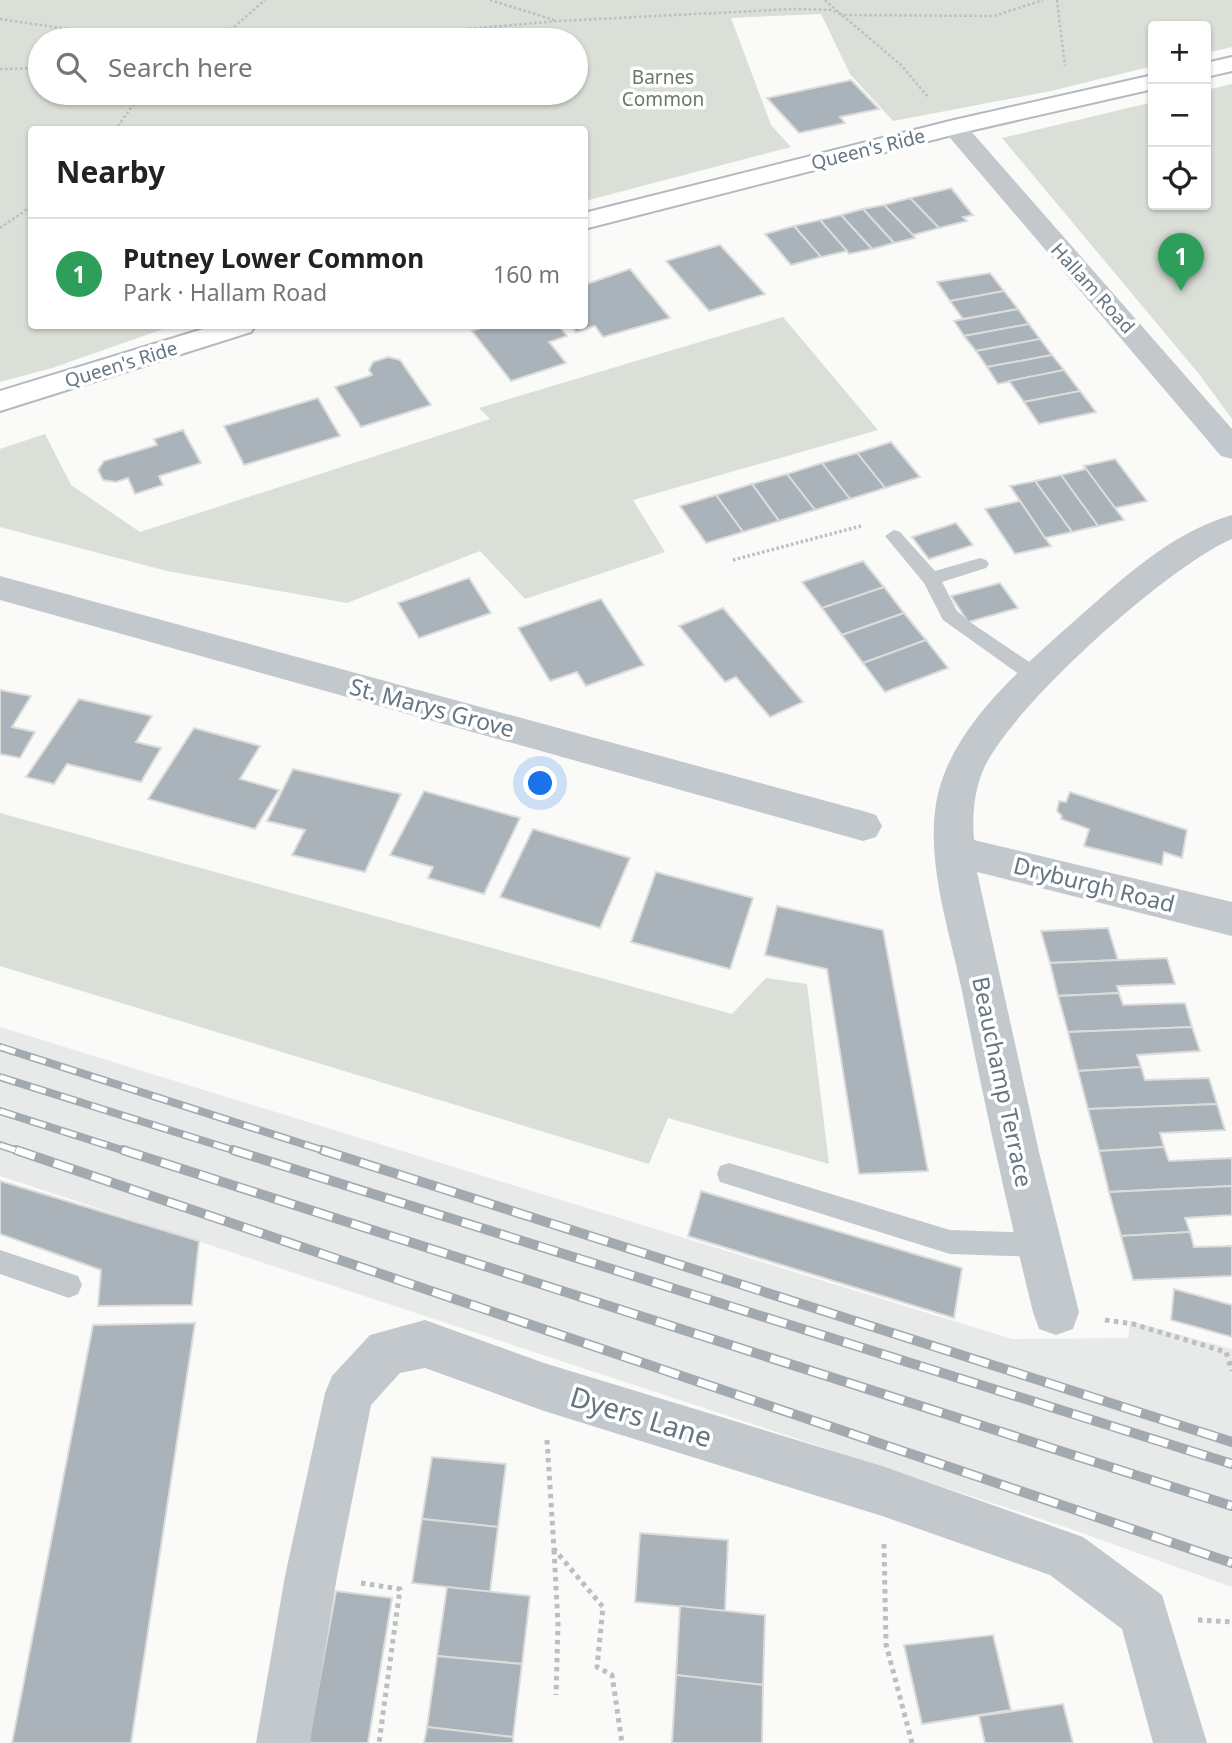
<!DOCTYPE html>
<meta charset="utf-8">
<style>
body{margin:0;font-family:"Noto Sans",sans-serif;background:#f2f2f2;color:#222}
.controls{position:absolute;right:21px;top:21px;display:grid;overflow:hidden;border-radius:7px;box-shadow:0 2px 5px #0004}
.controls button{width:63px;height:63px;display:grid;place-items:center;padding:0;border:0;border-bottom:2px solid #e0e0e0;background:#fff;color:#222;font:35px sans-serif}
.you{position:absolute;left:541px;top:784px;width:24px;height:24px;margin:-18px;border:5px solid #fff;border-radius:50%;background:#1a73e8;box-shadow:0 0 0 10px #1a73e833}
.badge{display:grid;place-items:center;width:46px;height:46px;border-radius:50%;background:#7c3aed;color:#fff;font-size:23px;font-weight:700}
.pin{position:absolute;translate:-50% -58px;filter:drop-shadow(0 2px 4px #0008)}
.pin::after{content:'';position:absolute;top:37px;width:24px;height:21px;background:inherit;clip-path:polygon(0 0,100% 0,50% 100%)}
.list{margin:0;padding:0;list-style:none}
h2{display:flex;justify-content:space-between;align-items:center;height:91px;margin:0;padding:0 28px;font-size:30px}
h2 small{font-size:23px;font-weight:400;color:#767676}
.list li{display:grid;grid-template-columns:46px 1fr auto;gap:21px;align-items:center;box-sizing:border-box;height:112px;padding:0 28px;border-top:2px solid #e0e0e0}
.list b{display:block;font-size:26px;white-space:nowrap}
.list p{margin:0;font-size:23px;white-space:nowrap;color:#767676}
.list em{font-size:23px;font-style:normal;color:#767676}
.icon{flex:none;width:38px;height:38px;fill:none;stroke:currentColor;stroke-width:2;stroke-linecap:round;stroke-linejoin:round}
.map{position:relative;flex:none;width:1232px;height:1743px;overflow:hidden}
.search{position:absolute;background:#fff;box-shadow:0 2px 5px #0004;left:28px;top:28px;width:560px;height:77px;display:flex;align-items:center;gap:18px;box-sizing:border-box;padding:0 24px;border-radius:38px;color:#767676;font-size:26px}
.panel{position:absolute;background:#fff;box-shadow:0 2px 5px #0004;left:28px;top:126px;width:560px;height:203px;border-radius:7px}
.map>svg:first-child{display:block}
</style>
<div class="map">
<svg width="1232" height="1743" viewBox="0 0 1232 1743">
<rect width="100%" height="100%" fill="#fafaf8"/>
<!-- built -->
<path fill="#e8e9e9" d="M0,1027l1012,312 116,-1 2,-17 102,28v238l-164,-59 -1068,-352z"/>
<!-- green -->
<g fill="#dadfd7" fill-rule="evenodd">
<path d="M0,0h1232v47l-26,6v-27h-53v40l-102,25 -158,30 -43,-47 -29,-60 -90,4 40,107 20,22 -206,54 -1,-71h-552v196h140l-120,42 -52,14zM40,40h536v53h-536z"/>
<path d="M1232,84v335l-33,-45 -197,-236 151,-36v103h53v-115z"/>
<path d="M783,317l95,113 -245,70 32,52 -140,47 -45,-48 -133,52 -180,-32 -167,-44v-78l45,-15 26,51 69,47 350,-113 -11,-11z"/>
<path d="M0,813l732,201 34,-36 41,6 22,180 -161,-46 -19,46 -649,-198z"/>
</g>
<!-- building -->
<g fill="#aab3b9" stroke="#dcdcda" stroke-width="2">
<path d="M851,80l28,29 -39,8 5,6 -46,10 -32,-35z"/>
<path d="M951,188l22,27 -10,2 4,4 -28,7 -29,-30z"/>
<path d="M910,198l29,30 -26,7 -29,-30z"/>
<path d="M884,205l29,30 2,3 -21,5 -31,-34z"/>
<path d="M863,209l31,34 -22,6 -31,-34z"/>
<path d="M841,215l31,34 -23,5 -29,-34z"/>
<path d="M820,220l27,31 -26,6 -27,-31z"/>
<path d="M794,226l27,31 -30,8 -26,-31z"/>
<path d="M720,245l45,49 -56,17 -43,-50z"/>
<path d="M630,269l40,49 -67,19 -8,-11 -19,6 -5,-6h13v-41z"/>
<path d="M990,273l14,18 -54,10 -13,-19z"/>
<path d="M1004,291l14,18 -55,10 -13,-18z"/>
<path d="M1018,309l11,15 -65,12 -10,-15z"/>
<path d="M1029,324l11,15 -64,12 -12,-15z"/>
<path d="M488,326h71l8,10 -18,6 17,21 -55,18 -39,-50z"/>
<path d="M1040,339l12,16 -65,12 -11,-16z"/>
<path d="M1052,355l12,15 -66,14 -11,-17z"/>
<path d="M388,357l12,3 31,45 -70,22 -26,-40 37,-12 -3,-5 4,-8z"/>
<path d="M1064,370l16,21 -56,11 -15,-21z"/>
<path d="M1080,391l16,21 -57,12 -15,-22z"/>
<path d="M318,398l22,38 -96,29 -20,-39z"/>
<path d="M183,430l18,33 -42,13 4,9 -28,9 -7,-16 -12,4 -13,-2 -5,-10 6,-9 53,-16 -3,-6z"/>
<path d="M891,442l29,35 -35,11 -28,-35z"/>
<path d="M857,453l28,35 -35,11 -28,-36z"/>
<path d="M1115,459l32,42 -32,7 -31,-42z"/>
<path d="M822,463l28,36 -35,11 -28,-36z"/>
<path d="M1086,469l29,39 9,12 -26,6 -37,-51z"/>
<path d="M787,474l28,36 -36,11 -27,-37z"/>
<path d="M1061,475l37,51 -26,6 -37,-51z"/>
<path d="M1035,481l37,51 -27,6 -35,-52z"/>
<path d="M752,484l27,37 -36,11 -27,-37z"/>
<path d="M716,495l27,37 -37,11 -26,-37z"/>
<path d="M1020,501l25,37 6,8 -36,8 -30,-45z"/>
<path d="M956,523l17,22 -44,14 -17,-22z"/>
<path d="M863,561l21,26 -62,21 -20,-26z"/>
<path d="M469,578l22,35 -72,25 -21,-35z"/>
<path d="M1000,583l18,25 -50,14 -17,-26z"/>
<path d="M884,587l20,26 -62,22 -20,-27z"/>
<path d="M601,599l43,66 -58,21 -9,-14 -27,9 -32,-53z"/>
<path d="M723,608l80,94 -33,15 -34,-40 -11,5 -46,-56z"/>
<path d="M904,613l22,27 -63,23 -21,-28z"/>
<path d="M926,640l22,28 -63,24 -22,-29z"/>
<path d="M0,690l31,6 -19,31 23,5 -15,26 -20,-4z"/>
<path d="M79,699l73,17 -16,26 25,6 -20,34 -74,-18 -13,20 -28,-7z"/>
<path d="M194,728l66,18 -20,33 39,11 -24,39 -107,-30z"/>
<path d="M293,769l108,25 -36,78 -73,-17 13,-25 -38,-9z"/>
<path d="M424,791l96,27 -36,76 -56,-16 5,-11 -43,-12z"/>
<path d="M1070,792l117,38 -5,28 -18,-6 -2,13 -78,-19 5,-17 -28,-10 1,-3 -5,-5 2,-10 7,1z"/>
<path d="M533,829l97,29 -30,70 -100,-31z"/>
<path d="M656,872l97,26 -23,71 -99,-27z"/>
<path d="M777,906l106,24 45,241 -69,3 -32,-205 -62,-14z"/>
<path d="M1108,928l10,32 -68,3 -9,-32z"/>
<path d="M1167,958l8,26 -58,2 2,7 -61,3 -8,-33z"/>
<path d="M1119,993l4,12 62,-2 7,24 -124,5 -10,-36z"/>
<path d="M1192,1027l8,24 -63,4 4,12 -63,4 -10,-39z"/>
<path d="M1141,1067l4,13 64,-2 8,26 -129,5 -10,-38z"/>
<path d="M1217,1104l8,26 -65,3 4,14 -65,4 -11,-42z"/>
<path d="M1164,1147l5,14 63,-3v28l-123,6 -10,-41z"/>
<path d="M0,1181l199,60 -7,64 -94,1 3,-36 -101,-36z"/>
<path d="M1232,1186v29l-47,3 5,14 -69,4 -12,-44z"/>
<path d="M701,1191l261,77 -8,50 -266,-82z"/>
<path d="M1190,1232l4,15 38,-1v30l-99,4 -12,-44z"/>
<path d="M1174,1289l58,16v32l-61,-17z"/>
<path d="M195,1323l-64,420h-119l81,-418z"/>
<path d="M432,1457l74,7 -8,63 -76,-8z"/>
<path d="M422,1519l76,8 -8,65 -78,-9z"/>
<path d="M640,1533l88,7 -3,71 -90,-9z"/>
<path d="M447,1587l83,9 -8,68 -85,-8z"/>
<path d="M336,1591l56,7 -24,145h-60z"/>
<path d="M680,1606l85,9 -2,70 -87,-10z"/>
<path d="M993,1635l18,75 -89,14 -18,-79z"/>
<path d="M437,1656l85,8 -9,73 -86,-10z"/>
<path d="M676,1675l87,10 -1,58h-90z"/>
<path d="M1063,1704l10,39h-88l-6,-27z"/>
<path d="M427,1727l86,10v6h-89z"/>
</g>
<g fill="none" stroke-linecap="round" stroke-linejoin="round">
<!-- secondary casing -->
<g stroke="#b3babf" stroke-width="4">
<g id="secondary">
<path d="M1232,57v14l-26,6v-14z"/>
<path d="M1153,75v14l-197,45 -372,95v-16l370,-93z"/>
<path d="M213,326h42l-4,6 -251,79v-20z"/>
</g>
</g>
<!-- path-far2 -->
<g stroke="#bbbfc2" stroke-width="2.5" stroke-dasharray="2.5 2.5" stroke-linecap="butt">
<path d="M490,0l64,20"/>
<path d="M825,0l17,15 152,1 49,-16"/>
<path d="M1057,0l8,66"/>
<path d="M0,19l103,15 284,6"/>
<path d="M219,40l46,-40"/>
<path d="M437,40l18,-10 103,-9 235,-12 38,1 11,5 59,50 27,32"/>
<path d="M0,69l40,-1"/>
<path d="M115,130l21,-29 10,-8"/>
<path d="M0,228l32,-22"/>
</g>
<!-- path-far1 -->
<path stroke="#bbbfc2" stroke-width="3.5" stroke-dasharray="2.5 2.5" stroke-linecap="butt" d="M733,560l128,-34"/>
<!-- path -->
<g stroke="#bbbfc2" stroke-width="5" stroke-dasharray="4.5 4.5" stroke-linecap="butt">
<path d="M1105,1320l28,4 93,28 6,19"/>
<path d="M547,1440l7,109 49,58 -6,60 15,8 10,68"/>
<path d="M884,1544l2,100 26,99"/>
<path d="M554,1550l4,74 -2,71"/>
<path d="M361,1583l39,6 -21,154"/>
<path d="M1198,1620l34,2"/>
</g>
<!-- service -->
<g fill="#c3c8cc" fill-rule="evenodd">
<path d="M894,530l6,2 35,39 45,-13 6,2 3,4 -3,4 -44,14 15,29 13,11 74,50 3,5 -3,5h-14l-87,-62 -19,-37 -39,-47z"/>
<path d="M729,1163l221,67 88,3 9,3 3,9 -3,9 -9,3 -88,-3 -230,-72 -3,-8 3,-8z"/>
<path d="M0,1250l78,26 4,9 -4,9 -9,4 -69,-24z"/>
</g>
<!-- minor -->
<g fill="#c3c8cc" fill-rule="evenodd">
<path d="M954,120l9,2 269,307v30l-11,-3 -276,-324 -3,-5 3,-5z"/>
<path d="M1232,515v24c-65,28 -216,164 -247,227 -11,23 -13,49 -11,74l258,62v34l-255,-64 62,280 40,160 -6,17 -17,6 -17,-6 -6,-17c-26,-105 -49,-210 -70,-316 -13,-67 -45,-151 -20,-219 23,-62 80,-110 128,-153 48,-42 98,-91 161,-109z"/>
<path d="M0,576l863,235 13,4 6,11 -6,11 -13,4 -863,-241z"/>
<path d="M425,1320l119,43 338,103 201,71 79,58 45,148h-54l-31,-114 -72,-54 -168,-59 -338,-105 -119,-43 -25,5 -29,32 -34,171 -27,167h-54l29,-167 40,-183 7,-17 38,-41z"/>
</g>
<!-- secondary -->
<use href="#secondary" fill="#fff" fill-rule="evenodd"/>
<!-- rail-far1 casing -->
<g stroke="#a2aab0" stroke-width="8">
<g id="rail-far1">
<path d="M0,1047l328,105"/>
<path d="M0,1077l239,75"/>
<path d="M0,1111l128,41"/>
<path d="M0,1145l21,7"/>
</g>
</g>
<!-- rail casing -->
<g stroke="#a2aab0" stroke-width="10">
<g id="rail">
<path d="M16,1150l1216,413"/>
<path d="M123,1150l1109,356"/>
<path d="M233,1150l999,314"/>
<path d="M322,1150l910,292"/>
</g>
</g>
<!-- rail-far1 -->
<use href="#rail-far1" stroke="#fff" stroke-width="5" stroke-dasharray="16" stroke-linecap="butt"/>
<!-- rail -->
<use href="#rail" stroke="#fff" stroke-width="7" stroke-dasharray="20" stroke-linecap="butt"/>
</g>
<g text-anchor="middle" stroke-width="7" stroke-linejoin="round" paint-order="stroke">
<!-- far-park labels -->
<g font-size="19" fill="#687a64" stroke="#fff">
<text x="663" y="84">Barnes<tspan x="663" dy="22">Common</tspan></text>
</g>
<!-- far-street labels -->
<g font-size="19" fill="#657683" stroke="#fff">
<text transform="translate(868 149) rotate(-14)" y="7">Queen's Ride</text>
<text transform="translate(1093 288) rotate(48)" y="7">Hallam Road</text>
<text transform="translate(121 364) rotate(-17)" y="7">Queen's Ride</text>
</g>
<!-- street labels -->
<g font-size="23" fill="#657683" stroke="#fff">
<text transform="translate(432 708) rotate(15)" y="8">St. Marys Grove</text>
<text transform="translate(1094 885) rotate(14)" y="8">Dryburgh Road</text>
<text transform="translate(1002 1082) rotate(78)" y="8">Beauchamp Terrace</text>
</g>
<!-- near-street labels -->
<g font-size="28" fill="#657683" stroke="#fff">
<text transform="translate(641 1417) rotate(17)" y="10">Dyers Lane</text>
</g>
</g>
</svg>
<div class="controls">
<button>+</button>
<button>−</button>
<button><svg class="icon" aria-label="locate" viewBox="0 0 24 24"><circle cx="12" cy="12" r="6"/><path d="M12 2v4M12 18v4M2 12h4M18 12h4"/></svg></button>
</div>
<div class="you"></div>
<div class="pin badge" style="left:1181px;top:291px;background:#2e9e5b">1</div>
<div class="search"><svg class="icon" aria-label="search" viewBox="0 0 24 24"><circle cx="10" cy="10" r="6"/><path d="M15 15l6 6"/></svg>Search here</div>
<section class="panel">
<h2>Nearby<small></small></h2>
<ul class="list">
<li><span class="badge" style="background:#2e9e5b">1</span><div><b>Putney Lower Common</b><p>Park · Hallam Road</p></div><em>160 m</em></li>
</ul>
</section>
</div>
